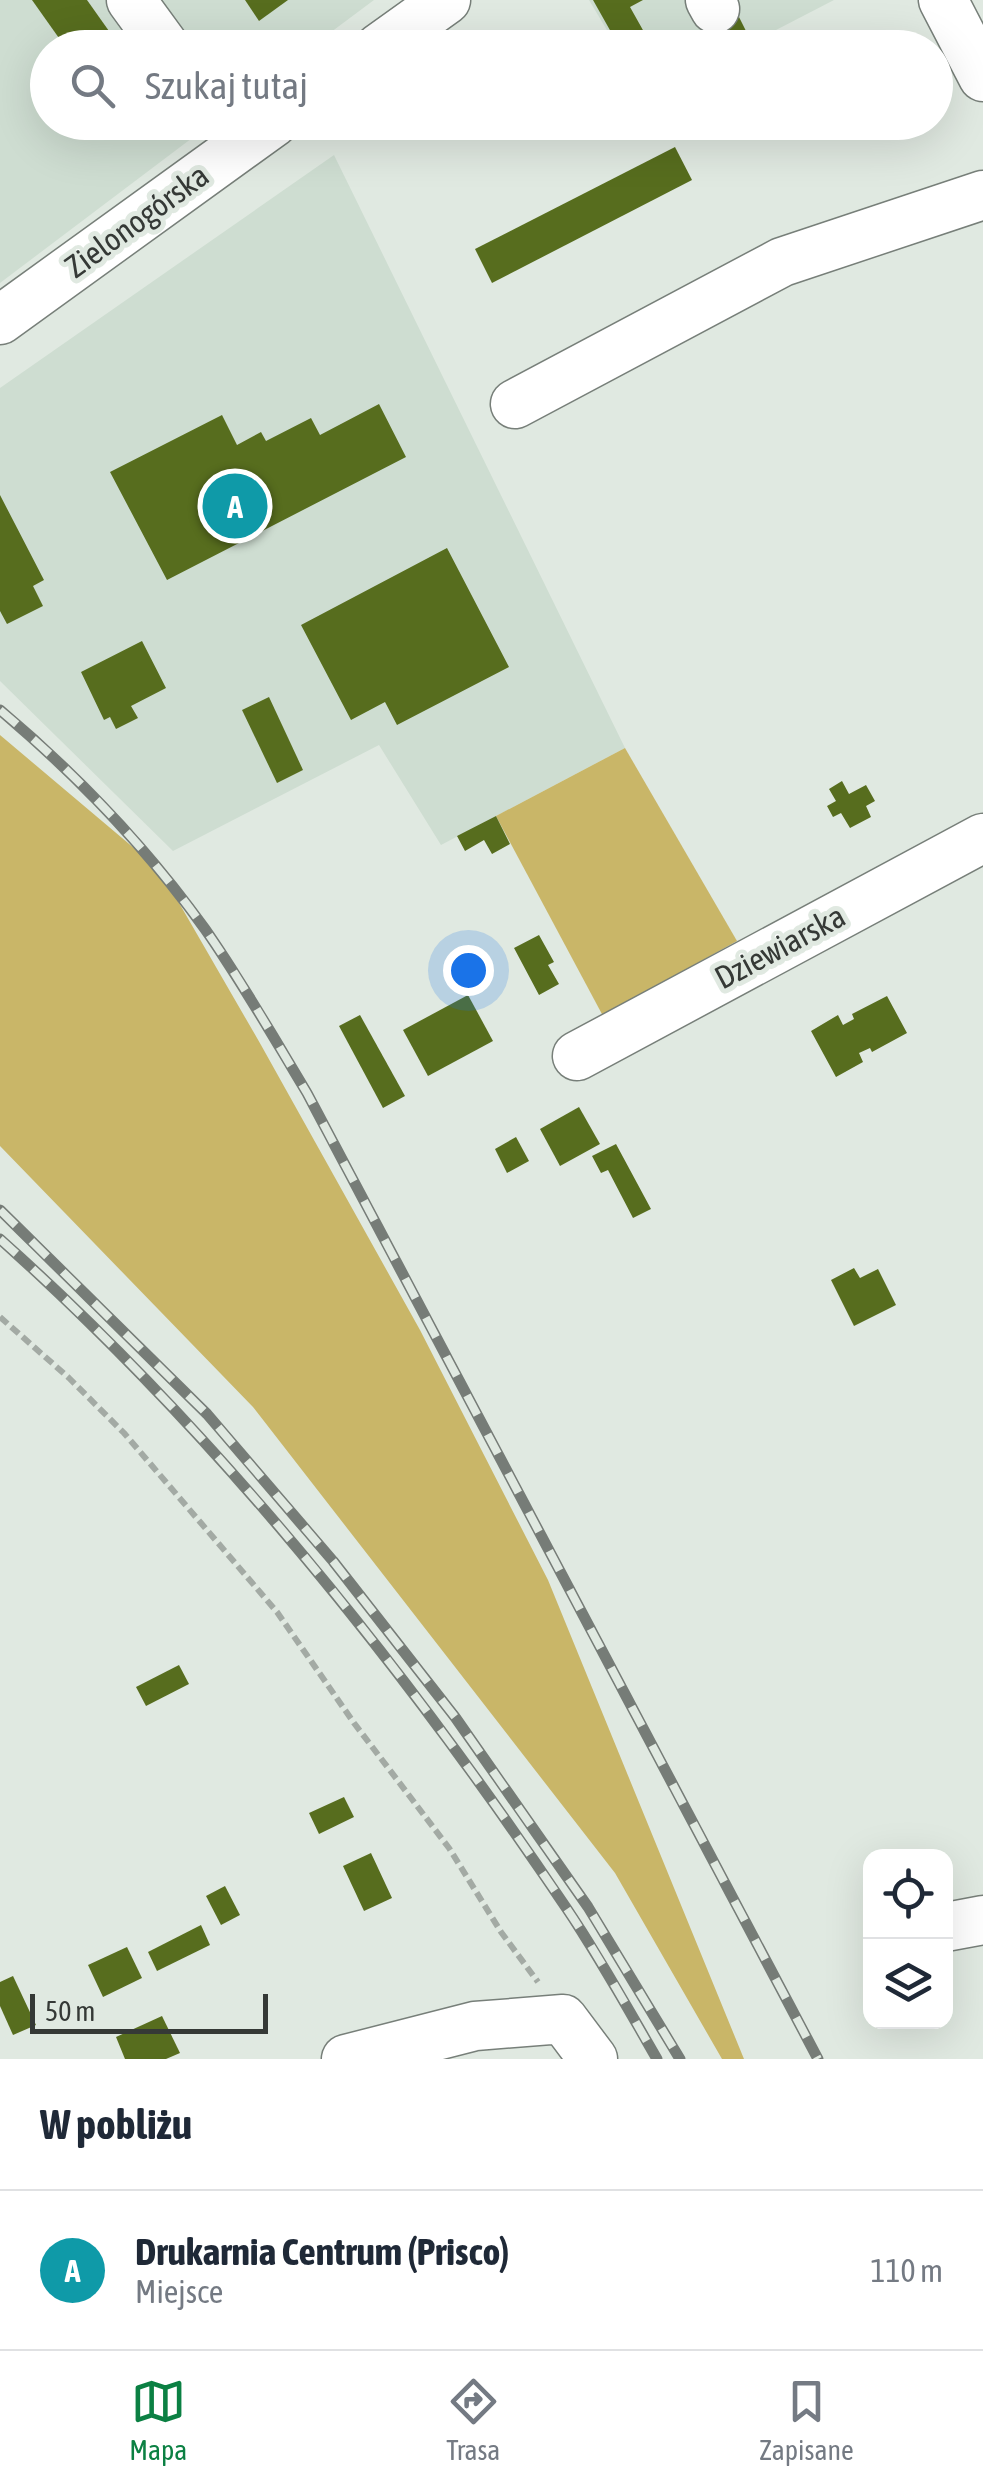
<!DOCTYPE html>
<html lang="pl">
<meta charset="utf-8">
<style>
body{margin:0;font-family:"Asap Condensed",sans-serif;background:#f6f6f7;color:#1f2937}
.controls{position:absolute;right:30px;bottom:30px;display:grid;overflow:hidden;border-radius:20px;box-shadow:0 10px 40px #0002}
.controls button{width:90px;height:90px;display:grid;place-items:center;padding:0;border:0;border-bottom:2px solid #e0e1e3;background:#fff;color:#1f2937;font:50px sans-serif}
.scale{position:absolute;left:30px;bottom:25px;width:238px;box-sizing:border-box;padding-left:10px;border:5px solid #353936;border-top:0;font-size:28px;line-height:35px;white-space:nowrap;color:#353936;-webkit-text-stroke:8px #e0e9e1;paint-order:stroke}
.you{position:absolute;left:468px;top:970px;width:35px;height:35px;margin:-25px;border:8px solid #fff;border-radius:50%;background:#1a73e8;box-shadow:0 0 0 15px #1a73e833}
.badge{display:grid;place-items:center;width:65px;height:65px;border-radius:50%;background:#0b8043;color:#fff;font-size:32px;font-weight:700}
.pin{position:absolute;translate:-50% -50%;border:5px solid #fff;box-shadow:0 2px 10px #0006}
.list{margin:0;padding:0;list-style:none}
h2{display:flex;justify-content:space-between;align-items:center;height:130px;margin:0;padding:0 40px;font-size:42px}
h2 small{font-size:32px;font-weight:400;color:#747a83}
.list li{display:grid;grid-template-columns:65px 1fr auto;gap:30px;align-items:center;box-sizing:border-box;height:160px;padding:0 40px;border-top:2px solid #e0e1e3}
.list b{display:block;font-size:38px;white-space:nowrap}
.list p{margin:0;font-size:32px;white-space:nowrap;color:#747a83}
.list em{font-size:32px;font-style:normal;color:#747a83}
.icon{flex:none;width:55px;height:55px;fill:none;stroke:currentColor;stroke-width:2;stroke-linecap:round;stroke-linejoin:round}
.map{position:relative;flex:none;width:983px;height:2059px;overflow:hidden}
.search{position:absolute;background:#fff;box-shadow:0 10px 40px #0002;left:30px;right:30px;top:30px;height:110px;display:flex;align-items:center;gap:25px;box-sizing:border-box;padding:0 35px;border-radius:55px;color:#747a83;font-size:38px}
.sheet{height:290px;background:#fff}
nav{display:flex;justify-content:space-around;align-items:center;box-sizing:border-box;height:140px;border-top:2px solid #e0e1e3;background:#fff;font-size:28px;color:#747a83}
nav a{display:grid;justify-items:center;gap:5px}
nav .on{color:#0b8043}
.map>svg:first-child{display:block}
</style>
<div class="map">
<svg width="983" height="2059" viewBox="0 0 983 2059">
<rect width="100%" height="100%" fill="#e0e9e1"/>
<!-- built -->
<g fill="#ceddd1">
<path d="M0,0h374l-63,47 -263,1v74l164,1 -212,160z"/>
<path d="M589,0h245l-93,48 -124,-1z"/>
<path d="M334,155l291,593 -184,97 -62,-100 -206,106 -173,-170v-293z"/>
</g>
<!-- green -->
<g fill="#c9b668">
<path d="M0,735l160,135 101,175 159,285 128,250 196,479h-22l-107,-186 -362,-466 -253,-261z"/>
<path d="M625,748l112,193 -134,75 -107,-200z"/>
</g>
<!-- building -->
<g fill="#576d1e">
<path d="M32,0h55l34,48h-55z"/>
<path d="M245,0h43l-29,21z"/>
<path d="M593,0h50l-13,7 23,41h-33z"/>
<path d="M739,17l13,26 -9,5h-63z"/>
<path d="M675,147l17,33 -200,103 -17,-34z"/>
<path d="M379,404l27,53 -239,123 -57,-108 112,-57 15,30 24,-13 5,9 45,-23 9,17z"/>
<path d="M0,495l44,85 -11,6 10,20 -36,18 -7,-13z"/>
<path d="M447,548l62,119 -112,58 -12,-23 -34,18 -50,-95z"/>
<path d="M142,641l24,47 -35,18 7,12 -22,11 -6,-12 -6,3 -23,-48z"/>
<path d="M269,697l34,73 -26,13 -35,-73z"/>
<path d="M842,781l7,13 17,-9 9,16 -9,5 5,11 -21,11 -9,-15 -8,4 -6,-11 9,-5 -7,-12z"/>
<path d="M496,816l14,28 -18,10 -8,-14 -19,11 -8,-15z"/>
<path d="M539,935l15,27 -6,3 11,19 -20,11 -25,-47z"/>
<path d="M468,995l25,46 -65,35 -25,-46z"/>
<path d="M887,996l20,37 -35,19 -2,-4 -11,5 4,9 -27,15 -25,-46 27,-16 5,10 11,-6 -2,-5z"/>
<path d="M360,1015l45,81 -22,12 -44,-82z"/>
<path d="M579,1107l21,37 -40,22 -20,-37z"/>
<path d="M516,1137l13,24 -22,12 -12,-24z"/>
<path d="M616,1144l35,65 -18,9 -25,-48 -7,3 -9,-17z"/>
<path d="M854,1268l6,10 18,-9 18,36 -42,21 -23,-46z"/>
<path d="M179,1665l10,19 -43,22 -10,-19z"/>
<path d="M344,1797l10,20 -35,17 -10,-21z"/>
<path d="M371,1853l21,45 -28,13 -21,-45z"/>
<path d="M225,1886l15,29 -19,10 -15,-29z"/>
<path d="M201,1925l9,20 -53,26 -9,-19z"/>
<path d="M127,1947l15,31 -39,19 -15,-32z"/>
<path d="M13,1976l23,49 -23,10 -13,-29v-24z"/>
<path d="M162,2016l18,37 -14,6h-41l-9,-22z"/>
</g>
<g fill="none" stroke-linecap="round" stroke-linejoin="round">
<!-- minor casing -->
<g stroke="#777f79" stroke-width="51">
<g id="minor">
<path d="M131,0l35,48"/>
<path d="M710,0l5,9"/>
<path d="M943,0l40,77"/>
<path d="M379,48l67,-48"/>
<path d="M0,320l274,-198"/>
<path d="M515,404l267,-142 201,-67"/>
<path d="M577,1056l406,-218"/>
<path d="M946,1927l37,-7"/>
<path d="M346,2059l129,-33 88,-7 30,40"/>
</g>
</g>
<!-- path -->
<g stroke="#a3aaa4" stroke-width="6" stroke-dasharray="10 5" stroke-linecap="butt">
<path d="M323,48l20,-15"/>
<path d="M0,1317l69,61 55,55 153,179 77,111 95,125 52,84 37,50"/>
</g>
<!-- minor -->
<use href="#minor" stroke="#fff" stroke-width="48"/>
<!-- rail casing -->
<g stroke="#767c77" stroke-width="11">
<g id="rail">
<path d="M0,710c77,65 146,137 205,219 37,53 69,109 102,164l511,966"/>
<path d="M0,1210l207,204 126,147 122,156 133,190 92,152"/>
<path d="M0,1239c218,195 405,429 567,670 33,49 61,100 90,150"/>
</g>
</g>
<!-- rail -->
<use href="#rail" stroke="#e0e9e1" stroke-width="8" stroke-dasharray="22" stroke-linecap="butt"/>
</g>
<g text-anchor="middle" stroke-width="10" stroke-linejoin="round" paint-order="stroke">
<!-- street labels -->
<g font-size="32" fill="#353936" stroke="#e0e9e1">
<text transform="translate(137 221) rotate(-36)" y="11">Zielonogórska</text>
<text transform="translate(780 947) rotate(-28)" y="11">Dziewiarska</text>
</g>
</g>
</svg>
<div class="controls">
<button><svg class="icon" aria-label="locate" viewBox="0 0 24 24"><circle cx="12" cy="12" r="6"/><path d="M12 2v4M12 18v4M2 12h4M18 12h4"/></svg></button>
<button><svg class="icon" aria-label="layers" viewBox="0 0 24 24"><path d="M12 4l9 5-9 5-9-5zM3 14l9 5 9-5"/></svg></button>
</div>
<div class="scale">50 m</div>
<div class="you"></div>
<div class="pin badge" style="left:235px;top:506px;background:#0f9aa8">A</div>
<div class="search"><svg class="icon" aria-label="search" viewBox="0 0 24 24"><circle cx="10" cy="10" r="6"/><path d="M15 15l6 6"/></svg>Szukaj tutaj</div>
</div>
<section class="sheet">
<h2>W pobliżu<small></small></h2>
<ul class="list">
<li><span class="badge" style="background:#0f9aa8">A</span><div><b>Drukarnia Centrum (Prisco)</b><p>Miejsce</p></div><em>110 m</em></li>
</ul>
</section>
<nav>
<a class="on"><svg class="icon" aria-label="map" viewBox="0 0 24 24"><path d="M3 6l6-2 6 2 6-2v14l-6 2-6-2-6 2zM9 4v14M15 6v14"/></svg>Mapa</a>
<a><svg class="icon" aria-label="directions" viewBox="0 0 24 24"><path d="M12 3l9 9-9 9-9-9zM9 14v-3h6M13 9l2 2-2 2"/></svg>Trasa</a>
<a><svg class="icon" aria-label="saved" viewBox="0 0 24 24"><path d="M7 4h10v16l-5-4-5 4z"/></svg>Zapisane</a>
</nav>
